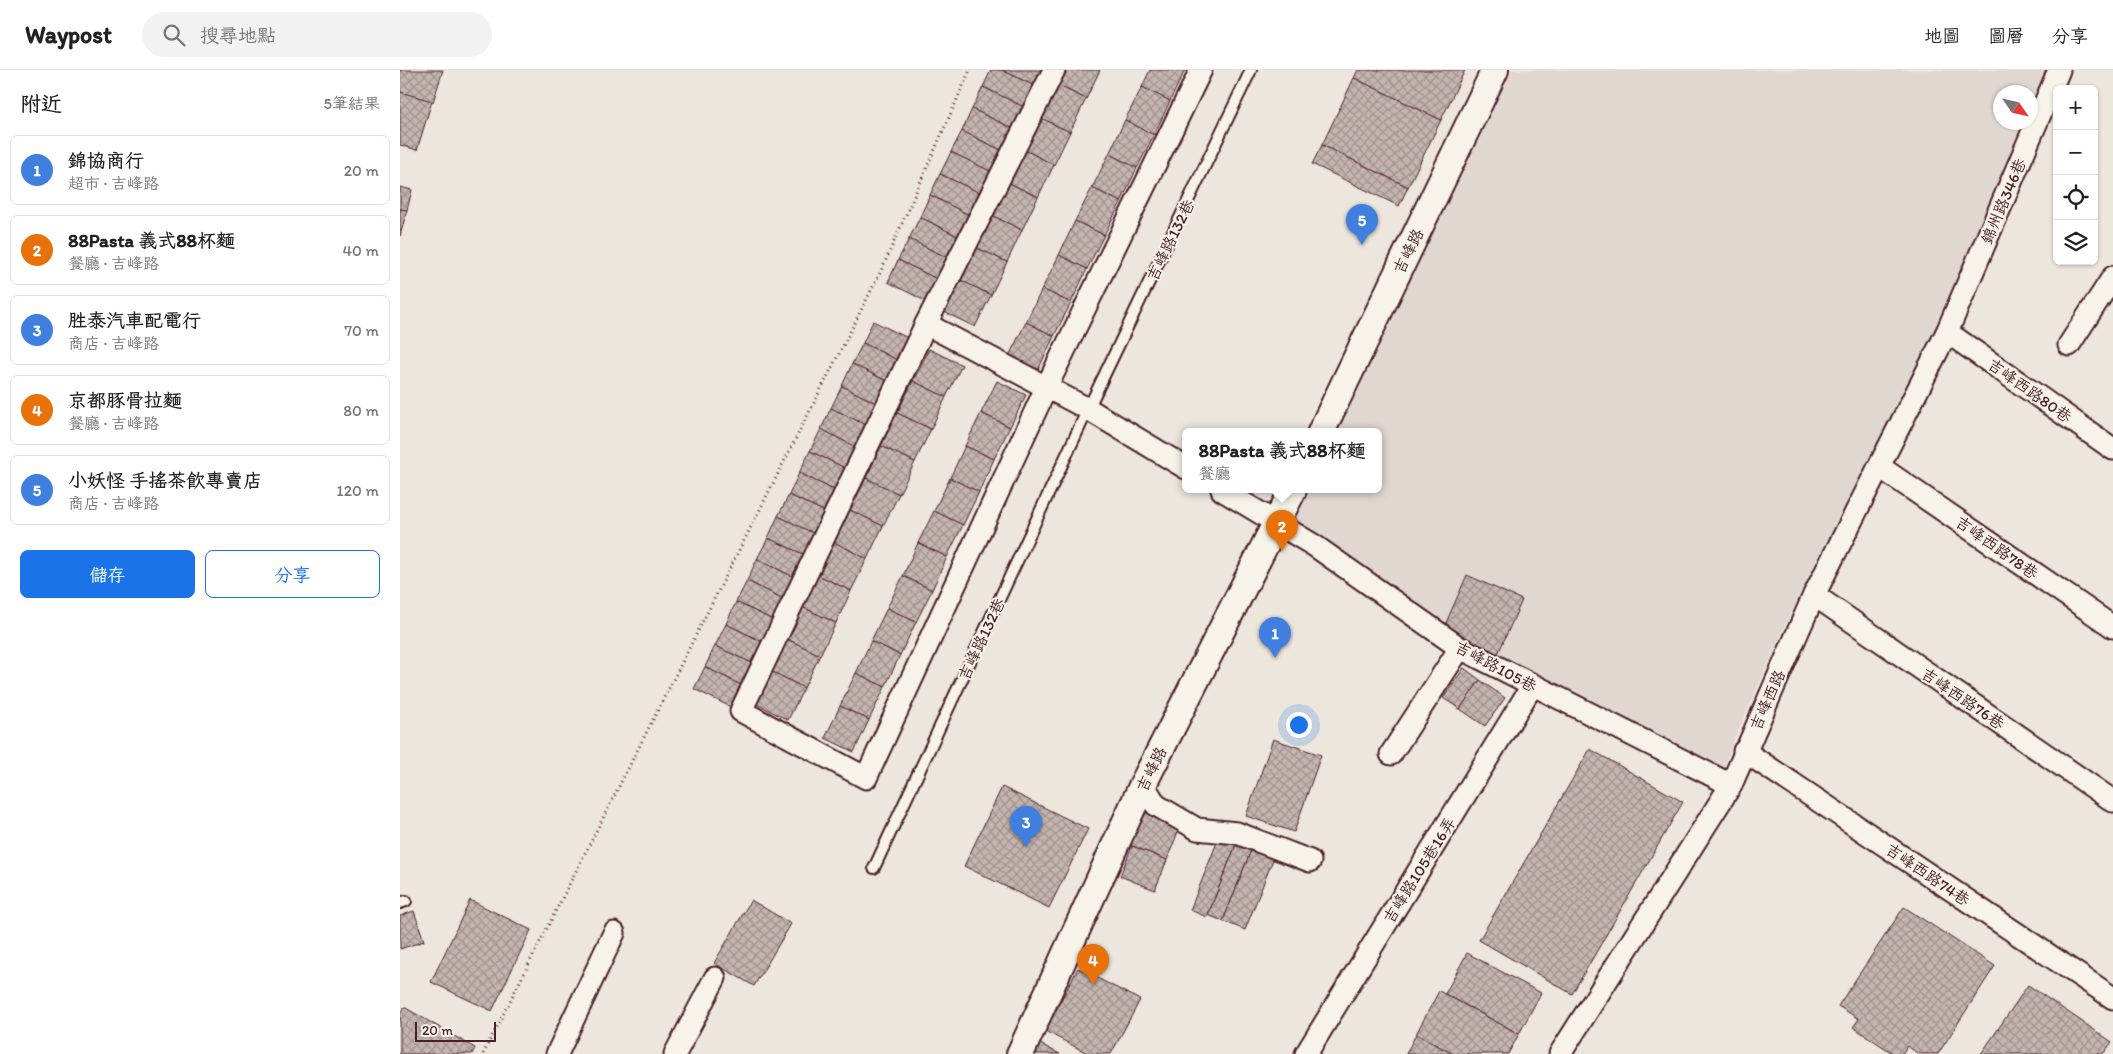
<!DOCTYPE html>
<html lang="zh-TW">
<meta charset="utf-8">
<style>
body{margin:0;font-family:Itim,"LXGW WenKai TC",sans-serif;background:#f2f2f2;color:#222}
.controls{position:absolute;right:15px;top:15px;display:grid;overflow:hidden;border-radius:8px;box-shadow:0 1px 4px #0004}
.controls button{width:45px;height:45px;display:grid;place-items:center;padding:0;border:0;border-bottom:1px solid #e0e0e0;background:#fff;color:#222;font:25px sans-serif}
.compass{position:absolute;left:1593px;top:15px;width:45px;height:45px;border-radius:50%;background:#fff;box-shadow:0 1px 4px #0004;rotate:124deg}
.scale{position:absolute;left:15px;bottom:12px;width:81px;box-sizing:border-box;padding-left:5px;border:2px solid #4a1f2b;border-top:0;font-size:14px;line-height:18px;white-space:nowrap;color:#4a1f2b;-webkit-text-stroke:4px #f7f3e8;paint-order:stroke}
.you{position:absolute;left:898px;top:654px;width:18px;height:18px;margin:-12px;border:4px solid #fff;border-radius:50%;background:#1a73e8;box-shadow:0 0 0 8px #1a73e833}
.badge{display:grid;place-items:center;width:32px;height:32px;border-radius:50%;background:#1a73e8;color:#fff;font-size:16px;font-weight:700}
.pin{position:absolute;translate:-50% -41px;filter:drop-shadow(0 1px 2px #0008)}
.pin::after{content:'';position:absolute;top:26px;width:18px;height:15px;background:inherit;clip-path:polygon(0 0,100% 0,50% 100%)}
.popup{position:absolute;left:782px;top:358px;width:200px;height:65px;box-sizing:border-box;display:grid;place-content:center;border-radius:8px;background:#fff;filter:drop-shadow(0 1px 4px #0005);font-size:16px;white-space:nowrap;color:#767676}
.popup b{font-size:19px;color:#222}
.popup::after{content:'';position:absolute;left:50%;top:100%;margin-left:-10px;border:10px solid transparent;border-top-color:#fff}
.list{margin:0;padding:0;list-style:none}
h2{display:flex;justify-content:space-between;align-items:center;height:65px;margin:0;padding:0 20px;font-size:21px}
h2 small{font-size:16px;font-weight:400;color:#767676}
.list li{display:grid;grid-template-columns:32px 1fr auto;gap:15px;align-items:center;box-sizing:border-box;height:70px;margin:0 10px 10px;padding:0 10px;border:1px solid #e0e0e0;border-radius:8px}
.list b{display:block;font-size:19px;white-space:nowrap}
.list p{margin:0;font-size:16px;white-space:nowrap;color:#767676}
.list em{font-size:16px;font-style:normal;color:#767676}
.actions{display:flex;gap:10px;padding:15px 20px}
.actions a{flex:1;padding:11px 0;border:1px solid #1a73e8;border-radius:8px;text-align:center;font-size:18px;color:#1a73e8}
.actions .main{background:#1a73e8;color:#fff}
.icon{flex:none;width:28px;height:28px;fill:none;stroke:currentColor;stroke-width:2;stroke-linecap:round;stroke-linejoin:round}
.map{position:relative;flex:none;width:1713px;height:984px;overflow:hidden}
header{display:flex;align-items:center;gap:30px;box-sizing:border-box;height:70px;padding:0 25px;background:#fff;border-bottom:1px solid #e0e0e0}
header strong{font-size:24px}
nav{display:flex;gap:28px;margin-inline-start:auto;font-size:18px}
.search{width:350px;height:45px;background:#f2f2f2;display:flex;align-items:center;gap:12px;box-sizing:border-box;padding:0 18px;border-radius:28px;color:#767676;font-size:19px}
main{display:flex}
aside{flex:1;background:#fff}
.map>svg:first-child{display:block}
</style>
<header>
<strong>Waypost</strong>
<div class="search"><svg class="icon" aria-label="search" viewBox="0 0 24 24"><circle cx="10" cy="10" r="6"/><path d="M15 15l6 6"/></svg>搜尋地點</div>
<nav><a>地圖</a><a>圖層</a><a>分享</a></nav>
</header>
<main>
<aside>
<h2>附近<small>5筆結果</small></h2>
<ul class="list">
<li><span class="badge" style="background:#3f7fe0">1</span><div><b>錦協商行</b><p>超市 · 吉峰路</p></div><em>20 m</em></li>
<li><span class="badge" style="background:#e8710a">2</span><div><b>88Pasta 義式88杯麵</b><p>餐廳 · 吉峰路</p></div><em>40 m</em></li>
<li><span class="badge" style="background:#3f7fe0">3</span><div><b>胜泰汽車配電行</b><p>商店 · 吉峰路</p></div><em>70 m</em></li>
<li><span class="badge" style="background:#e8710a">4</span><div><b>京都豚骨拉麵</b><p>餐廳 · 吉峰路</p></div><em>80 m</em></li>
<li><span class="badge" style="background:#3f7fe0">5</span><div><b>小妖怪 手搖茶飲專賣店</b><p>商店 · 吉峰路</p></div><em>120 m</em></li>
</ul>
<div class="actions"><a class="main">儲存</a><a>分享</a></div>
</aside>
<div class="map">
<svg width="1713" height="984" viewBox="0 0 1713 984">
<defs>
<pattern id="building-cross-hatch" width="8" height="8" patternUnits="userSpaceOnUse" patternTransform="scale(1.25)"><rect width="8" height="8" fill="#c4b5b0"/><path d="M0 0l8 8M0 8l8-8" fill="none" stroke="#a1938f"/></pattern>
</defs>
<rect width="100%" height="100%" fill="#ece6dd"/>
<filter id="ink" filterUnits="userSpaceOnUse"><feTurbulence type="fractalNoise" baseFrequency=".02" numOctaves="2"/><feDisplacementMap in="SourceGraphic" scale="10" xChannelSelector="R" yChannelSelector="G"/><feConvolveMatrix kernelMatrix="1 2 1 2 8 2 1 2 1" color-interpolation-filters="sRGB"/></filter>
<g filter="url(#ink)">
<!-- built -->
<path fill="#e0d7d0" d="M1112,0h534l-15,36 -1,-14h-30v30l24,1 -86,205 -136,260 -70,156 -10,27 -190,-85 -241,-165 16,-31h71v-58h-43z"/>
<!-- building -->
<g fill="url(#building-cross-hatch)" stroke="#4a1f2b">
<path d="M0,0h43l-10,32 -33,-10z"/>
<path d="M591,0h11l33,16 -11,21 -41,-20z"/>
<path d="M602,0h40l-7,16z"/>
<path d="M659,0h41l-14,29 -33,-16z"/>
<path d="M750,0h35l-15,31 -28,-14z"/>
<path d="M958,0h107l-24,50 -87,-42z"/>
<path d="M954,8l87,42 -33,67 -86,-42z"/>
<path d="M653,13l33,16 -16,33 -33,-16z"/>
<path d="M583,17l41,20 -10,22 -42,-20z"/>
<path d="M742,17l28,14 -16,34 -29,-15z"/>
<path d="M0,22l32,9 -15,49 -17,-5z"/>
<path d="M572,39l42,20 -11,22 -41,-20z"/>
<path d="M637,46l33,16 -16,33 -33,-17z"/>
<path d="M725,50l29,15 -17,33 -28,-14z"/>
<path d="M562,61l41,20 -11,21 -41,-20z"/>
<path d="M922,75l86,42 -9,19 -87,-42z"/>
<path d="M621,78l33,17 -16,32 -33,-16z"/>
<path d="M551,82l41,20 -10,22 -42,-20z"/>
<path d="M709,84l28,14 -16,34 -29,-14z"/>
<path d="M540,104l42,20 -11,22 -41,-21z"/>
<path d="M605,111l33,16 -16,33 -33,-16z"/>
<path d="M0,117l12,3 -5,20 -7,-1z"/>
<path d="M692,118l29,14 -17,33 -29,-14z"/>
<path d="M530,125l41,21 -10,22 -41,-21z"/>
<path d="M0,139l7,1 -7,26z"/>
<path d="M589,144l33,16 -15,32 -34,-16z"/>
<path d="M520,147l41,21 -11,21 -41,-20z"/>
<path d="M675,151l29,14 -17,34 -28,-14z"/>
<path d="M509,169l41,20 -11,21 -41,-20z"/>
<path d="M573,176l34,16 -16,33 -33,-16z"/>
<path d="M659,185l28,14 -16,34 -29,-14z"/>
<path d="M498,190l41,20 -10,23 -41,-21z"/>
<path d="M558,209l33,16 -16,32 -33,-16z"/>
<path d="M642,219l29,14 -17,33 -28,-14z"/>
<path d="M473,251l39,19 -11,22 -38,-19z"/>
<path d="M626,252l28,14 -16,34 -29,-14z"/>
<path d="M463,273l38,19 -10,21 -39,-19z"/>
<path d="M529,279l33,16 -16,32 -33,-16z"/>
<path d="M452,294l39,19 -11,22 -38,-19z"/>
<path d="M513,311l33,16 -15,32 -34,-16z"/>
<path d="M597,311l29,14 -16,32 -29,-14z"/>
<path d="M442,316l38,19 -10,22 -39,-19z"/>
<path d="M431,338l39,19 -11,22 -38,-20z"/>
<path d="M497,343l34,16 -16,33 -34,-16z"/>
<path d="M581,343l29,14 -16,32 -29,-13z"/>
<path d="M421,359l38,20 -10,21 -39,-19z"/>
<path d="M481,376l34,16 -16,32 -33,-16z"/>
<path d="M565,376l29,13 -15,33 -29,-14z"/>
<path d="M410,381l39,19 -11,22 -39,-19z"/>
<path d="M399,403l39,19 -10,21 -39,-18z"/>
<path d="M466,408l33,16 -16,32 -33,-16z"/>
<path d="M550,408l29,14 -16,33 -29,-14z"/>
<path d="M389,425l39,18 -11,22 -39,-19z"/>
<path d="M450,440l33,16 -16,33 -33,-17z"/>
<path d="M534,441l29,14 -16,32 -29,-14z"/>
<path d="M378,446l39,19 -10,21 -39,-18z"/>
<path d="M368,468l39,18 -11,22 -39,-19z"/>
<path d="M434,472l33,17 -16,32 -33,-16z"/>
<path d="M518,473l29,14 -15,33 -29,-14z"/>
<path d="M357,489l39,19 -10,22 -39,-19z"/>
<path d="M418,505l33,16 -15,32 -34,-16z"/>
<path d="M1067,505l55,25 -25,56 -55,-24z"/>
<path d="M503,506l29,14 -16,32 -29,-14z"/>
<path d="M347,511l39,19 -11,21 -39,-19z"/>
<path d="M336,532l39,19 -10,22 -39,-19z"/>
<path d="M402,537l34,16 -16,32 -33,-16z"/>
<path d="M487,538l29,14 -16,33 -29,-14z"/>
<path d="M326,554l39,19 -11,21 -39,-18z"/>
<path d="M387,569l33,16 -16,33 -33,-17z"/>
<path d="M471,571l29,14 -15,32 -29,-14z"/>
<path d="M315,576l39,18 -11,22 -38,-19z"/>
<path d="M305,597l38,19 -10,22 -39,-19z"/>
<path d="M1064,598l16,12 -20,29 -17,-11z"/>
<path d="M371,601l33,17 -16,32 -33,-17z"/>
<path d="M456,603l29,14 -16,33 -29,-14z"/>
<path d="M1080,610l25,18 -20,28 -25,-17z"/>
<path d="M440,636l29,14 -15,32 -29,-14z"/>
<path d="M873,669l48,16 -27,77 -48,-16z"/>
<path d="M1190,679l93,53 -111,192 -93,-54z"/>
<path d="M602,717l86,42 -39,79 -85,-42z"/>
<path d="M744,739l37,15 -14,36 -37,-15z"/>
<path d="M820,765l17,7 -30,75 -17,-7z"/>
<path d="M837,772l15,6 -29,73 -15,-6z"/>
<path d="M732,776l35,14 -12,30 -35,-14z"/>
<path d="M852,778l22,9 -29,73 -22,-9z"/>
<path d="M70,830l61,30 -39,81 -61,-29z"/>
<path d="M351,830l40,24 -37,62 -40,-23z"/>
<path d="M1504,837l91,59 -57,88h-19l-12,-8 -5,8h-8l-41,-27 6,-8 -21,-13z"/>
<path d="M14,841l10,30 -24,8v-33z"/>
<path d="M1067,883l74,40 -22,41 -74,-40z"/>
<path d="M678,898l62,32 -29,54h-22l-44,-23z"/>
<path d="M1628,915l84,57 -9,12h-122z"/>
<path d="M1039,921l80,43 -11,20h-55l-37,-20z"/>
<path d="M4,937l71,41 -3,6h-72v-40z"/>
<path d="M1016,964l37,20h-47z"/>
<path d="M638,973l22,11h-28z"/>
</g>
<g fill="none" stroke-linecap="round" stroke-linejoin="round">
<!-- service casing -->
<g stroke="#4a1f2b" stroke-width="14">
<g id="service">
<path d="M474,798l214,-459 163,-339"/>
<path d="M0,833l6,-2"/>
</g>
</g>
<!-- minor casing -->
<g stroke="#4a1f2b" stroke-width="25">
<g id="minor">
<path d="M654,0l-128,254 -185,387 125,67 180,-390 155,-318"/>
<path d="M526,254l162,85 98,59"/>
<path d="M1547,262l166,117"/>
<path d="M1669,275l44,-68"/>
<path d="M1480,397l233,160"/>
<path d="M822,420l93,56 145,102 271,137"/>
<path d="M1414,525l299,206"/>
<path d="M1344,681l369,247"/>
<path d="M991,684l69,-106"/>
<path d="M743,714l13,21 41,24 40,4 73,28"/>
<path d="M157,984l57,-121"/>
<path d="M275,984l40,-76"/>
<path d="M906,984l226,-368"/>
<path d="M1160,984l171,-269 83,-190 133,-263 112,-262"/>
</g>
</g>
<!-- tertiary casing -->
<g stroke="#4a1f2b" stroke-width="30">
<g id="tertiary">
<path d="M921,362l174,-362"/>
<path d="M620,984l123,-270 150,-294"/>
</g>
</g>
<!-- path -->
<path stroke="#4a1f2b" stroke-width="3" stroke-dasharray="1 4" stroke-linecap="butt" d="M83,984l398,-783 89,-201"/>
<!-- service -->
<use href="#service" stroke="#f7f3e8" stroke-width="10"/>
<!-- minor -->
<use href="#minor" stroke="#f7f3e8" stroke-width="21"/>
<!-- tertiary -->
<use href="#tertiary" stroke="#f7f3e8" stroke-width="26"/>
</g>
</g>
<g text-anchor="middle" stroke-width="4" stroke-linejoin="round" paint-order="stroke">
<!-- street labels -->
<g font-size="16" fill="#4a1f2b" stroke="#f7f3e8">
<text transform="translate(1603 131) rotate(-67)" y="6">錦州路346巷</text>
<text transform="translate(770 170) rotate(-64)" y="6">吉峰路132巷</text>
<text transform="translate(1008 181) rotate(-64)" y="6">吉峰路</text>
<text transform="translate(1630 320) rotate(35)" y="6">吉峰西路80巷</text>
<text transform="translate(1597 477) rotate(35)" y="6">吉峰西路78巷</text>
<text transform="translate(581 569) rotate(-65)" y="6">吉峰路132巷</text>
<text transform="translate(1096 596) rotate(28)" y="6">吉峰路105巷</text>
<text transform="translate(1563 628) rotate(34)" y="6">吉峰西路76巷</text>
<text transform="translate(1367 630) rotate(-66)" y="6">吉峰西路</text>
<text transform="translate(751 699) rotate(-64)" y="6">吉峰路</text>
<text transform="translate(1019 800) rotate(-58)" y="6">吉峰路105巷16弄</text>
<text transform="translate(1528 804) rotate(34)" y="6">吉峰西路74巷</text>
</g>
</g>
</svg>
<div class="controls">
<button>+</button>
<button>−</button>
<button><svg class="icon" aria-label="locate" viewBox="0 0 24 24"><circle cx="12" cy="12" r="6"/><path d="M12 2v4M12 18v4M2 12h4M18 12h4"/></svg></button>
<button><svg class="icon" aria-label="layers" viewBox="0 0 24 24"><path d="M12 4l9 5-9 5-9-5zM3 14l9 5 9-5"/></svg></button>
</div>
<svg class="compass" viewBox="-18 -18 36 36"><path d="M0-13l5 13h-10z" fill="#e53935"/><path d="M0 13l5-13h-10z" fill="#767676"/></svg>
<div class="scale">20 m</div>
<div class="you"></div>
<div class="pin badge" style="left:875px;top:588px;background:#3f7fe0">1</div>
<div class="pin badge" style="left:882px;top:481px;background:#e8710a">2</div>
<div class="popup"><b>88Pasta 義式88杯麵</b>餐廳</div>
<div class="pin badge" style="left:626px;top:777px;background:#3f7fe0">3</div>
<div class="pin badge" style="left:693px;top:915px;background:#e8710a">4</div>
<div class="pin badge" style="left:962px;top:175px;background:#3f7fe0">5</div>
</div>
</main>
